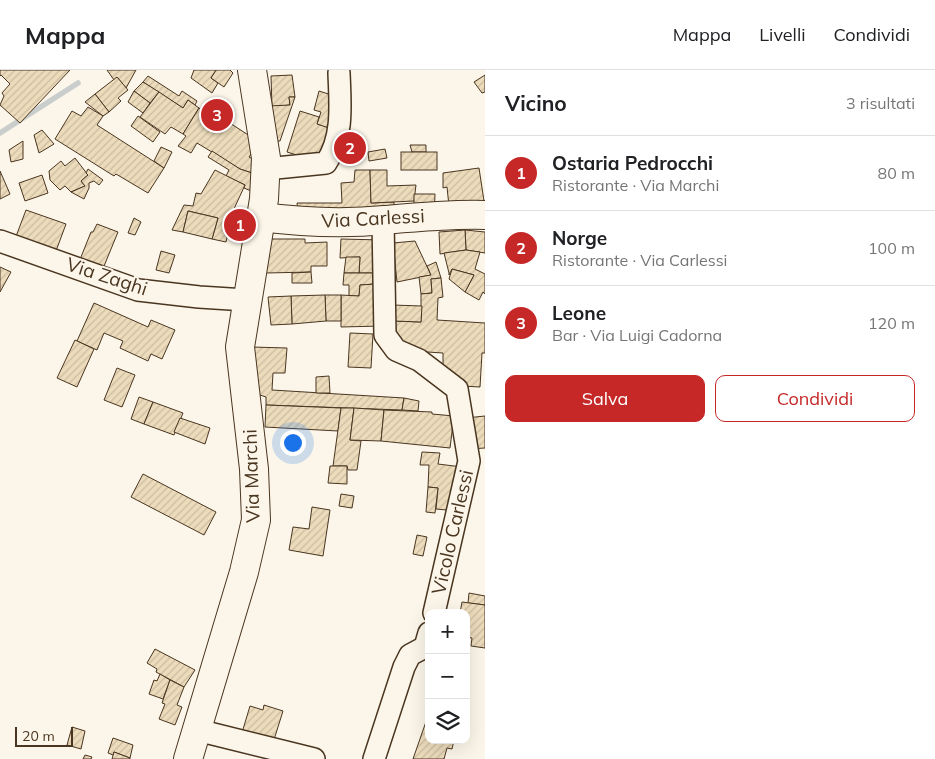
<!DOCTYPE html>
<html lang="it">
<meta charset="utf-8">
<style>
body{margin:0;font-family:Mulish,sans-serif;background:#f2f2f2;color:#202124}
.controls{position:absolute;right:15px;bottom:15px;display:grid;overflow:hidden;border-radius:10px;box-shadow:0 5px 20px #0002}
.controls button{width:45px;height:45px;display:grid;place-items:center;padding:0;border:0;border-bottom:1px solid #e0e0e0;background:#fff;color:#202124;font:25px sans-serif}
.scale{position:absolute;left:15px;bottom:12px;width:58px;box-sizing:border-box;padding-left:5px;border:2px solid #4a3520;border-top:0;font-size:14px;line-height:18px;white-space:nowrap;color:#4a3520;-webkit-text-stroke:4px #fbf6e9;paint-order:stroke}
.you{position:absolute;left:292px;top:372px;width:18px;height:18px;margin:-12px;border:4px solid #fff;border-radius:50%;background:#1a73e8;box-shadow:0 0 0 8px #1a73e833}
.badge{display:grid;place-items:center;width:32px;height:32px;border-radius:50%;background:#c62828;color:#fff;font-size:16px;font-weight:700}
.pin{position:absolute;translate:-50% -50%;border:2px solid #fff;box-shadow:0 1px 5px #0006}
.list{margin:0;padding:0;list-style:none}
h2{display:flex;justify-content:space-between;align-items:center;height:65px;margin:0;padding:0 20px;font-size:21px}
h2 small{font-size:16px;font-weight:400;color:#757577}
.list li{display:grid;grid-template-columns:32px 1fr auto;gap:15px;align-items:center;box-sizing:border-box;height:75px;padding:0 20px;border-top:1px solid #e0e0e0}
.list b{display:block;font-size:19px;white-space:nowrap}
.list p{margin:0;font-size:16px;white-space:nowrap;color:#757577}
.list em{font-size:16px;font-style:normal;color:#757577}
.actions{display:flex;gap:10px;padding:15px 20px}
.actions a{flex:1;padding:11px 0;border:1px solid #c62828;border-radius:10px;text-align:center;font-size:18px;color:#c62828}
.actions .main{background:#c62828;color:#fff}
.icon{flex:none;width:28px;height:28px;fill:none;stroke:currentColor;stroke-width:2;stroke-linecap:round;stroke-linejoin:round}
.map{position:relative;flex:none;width:485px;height:689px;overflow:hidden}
header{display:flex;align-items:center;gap:30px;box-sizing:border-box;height:70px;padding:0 25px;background:#fff;border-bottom:1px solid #e0e0e0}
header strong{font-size:24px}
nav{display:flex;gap:28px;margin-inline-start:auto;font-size:18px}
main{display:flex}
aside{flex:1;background:#fff}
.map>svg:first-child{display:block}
</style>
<header>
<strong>Mappa</strong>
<nav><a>Mappa</a><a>Livelli</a><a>Condividi</a></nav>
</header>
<main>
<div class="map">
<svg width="485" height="689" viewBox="0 0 485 689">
<defs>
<pattern id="building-hatch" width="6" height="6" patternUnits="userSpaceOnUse" patternTransform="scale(1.25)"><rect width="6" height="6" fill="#ecdcbc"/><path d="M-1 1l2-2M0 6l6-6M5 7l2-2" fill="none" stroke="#ccbda1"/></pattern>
</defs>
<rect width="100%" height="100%" fill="#fbf6e9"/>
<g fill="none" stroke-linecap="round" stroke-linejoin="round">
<!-- stream -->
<path stroke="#c9cecd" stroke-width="5.5" d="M0,63l78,-50"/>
</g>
<!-- building -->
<g fill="url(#building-hatch)" stroke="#4a3520">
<path d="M0,0h70l-50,53 -20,-18 4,-9 -2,-3 8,-9 -9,-9 -1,1z"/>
<path d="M107,0h29l-10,18 -9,-11 -3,3z"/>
<path d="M194,0h22l-5,8 7,5 -6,10 -21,-15z"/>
<path d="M216,0h14l3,3 -9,14 -13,-9z"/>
<path d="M292,5l3,22h-6l1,8 -18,2 -1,-31z"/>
<path d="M485,5v17l-3,1 -8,-11z"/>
<path d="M148,6l31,20 3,-5 15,10 -2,4 -7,-5 -5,8 -40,-26z"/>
<path d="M117,7l11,13 -10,8 3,3 -12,11 -14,-18z"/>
<path d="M143,12l16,10 -9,11 -16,-12z"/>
<path d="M134,21l16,12 -7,10 -15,-11z"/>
<path d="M319,21l19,6 -11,31 -10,-4 4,-12 -7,-2z"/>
<path d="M159,22l24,16 5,-8 11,8 -16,26 -12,-7 -6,7 -25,-17z"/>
<path d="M95,24l14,18 -6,4 -18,-14z"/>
<path d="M289,27h6l-15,44h-8l-4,-35 22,-1z"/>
<path d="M88,37l15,9 -6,9 67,43 -16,25 -32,-19 -2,2 -59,-37 17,-28 9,5z"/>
<path d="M199,38l14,10 3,-4 43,28 -10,15 16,8 -1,12 -24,-8 -43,-26 -6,10 -13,-7 8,-10 -3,-2z"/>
<path d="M300,41l19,6 -2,7 12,4 -10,34 -32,-10z"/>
<path d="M138,46l22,16 -7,10 -22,-16z"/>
<path d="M42,60l12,14 -15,9 -5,-18z"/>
<path d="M23,71v18l-12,3 -2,-12z"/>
<path d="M410,75h16v7h-14z"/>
<path d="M161,77l11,5 -8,16 -10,-7z"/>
<path d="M385,79l2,9 -18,3 -1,-9z"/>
<path d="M212,81l28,18 24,8 -8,16 -12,-5 1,-3 -19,-9 3,-6 -21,-13z"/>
<rect x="401" y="82" width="36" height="18"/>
<path d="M75,88l13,17 -7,6 4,5 -14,6 -6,-6 -5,4 -10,-10 -1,-9 12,-10 4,5z"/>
<path d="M479,98l5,33 -35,5 -2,-19 -4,1v-15z"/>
<path d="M88,99l15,11 -4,5 -5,-4 -5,2v5l-5,11 -13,-7 14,-6 -4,-5 7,-6 -2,-2z"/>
<path d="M215,100l30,15 -12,26 -7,31 -14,-3 6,-21 -30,-7 -5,21 -11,-2 12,-25 9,1 3,-13 5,1z"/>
<path d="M355,100h15l1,33 23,-1 -1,23 -94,-8 -2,-14h45l-1,-20 13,-1z"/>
<path d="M370,100h17v16l29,-1 -2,16 -43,2z"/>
<path d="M0,101l10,23 -10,5z"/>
<path d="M42,105l6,18 -23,8 -6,-18z"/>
<path d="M414,124h21l-1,26 -20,1z"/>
<path d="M26,140l40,14 -10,27 -41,-12z"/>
<path d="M188,141l30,7 -6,21 -29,-7z"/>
<path d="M134,148l7,4 -6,13 -7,-2z"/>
<path d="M97,154l21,8 -16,39 -23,-9 12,-30h2z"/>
<path d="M465,160l20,2v21l-19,-3z"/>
<path d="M465,160l1,20 -26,4 -1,-22z"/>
<path d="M270,169h35v4l22,-1v24h-16v6l-45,1z"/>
<path d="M341,169l42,1 -1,33h-23l1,-16 -20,1z"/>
<path d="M415,171l16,34 -34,7 -4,-39z"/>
<path d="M466,180l14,2 -5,17 10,5v20l-2,-2 -4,8 -14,-8 9,-17 -22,-6 -3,6v-2l-5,-20z"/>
<path d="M161,181l14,4 -6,18 -13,-3z"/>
<path d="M346,187h14l-1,16h-15z"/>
<path d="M436,192l5,16 -10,1 1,14 -11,1 -2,-17 12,-2 -4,-9z"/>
<path d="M0,197l11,5 -11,20z"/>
<path d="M452,199l22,6 -9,17 -16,-13z"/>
<path d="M311,202l1,11h-20v-10z"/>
<path d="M344,203h38l-7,11 -15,1 -1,11h-10v-11h-6z"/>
<path d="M441,208l2,19 -5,1 -1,22 48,3v30h-3l-2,34 -19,-1 -18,-8v-25l-47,-3 -2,-29 27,1v-28l11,-1 -1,-14z"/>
<path d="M375,214l6,42 -40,1v-32l18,1 1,-11z"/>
<path d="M325,225h16v26h-15z"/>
<path d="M325,225l1,26 -34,3 -1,-28z"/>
<path d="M291,226l1,28 -21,1 -3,-28z"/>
<path d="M94,233l54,24 3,-7 24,10 -13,29 -11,-5 -3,7 -28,-13 3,-7 -19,-8 -7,17 -20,-9z"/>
<path d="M392,235l30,1 -1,16 -27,-1z"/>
<path d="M350,263l23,1 -2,34 -23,-1z"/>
<path d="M75,270l19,9 -17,38 -20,-9z"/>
<path d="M251,277l36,1 -2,25h-12l-1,17 132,8 -2,12 -136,-5v-8l-12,-4z"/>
<path d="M117,298l18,7 -13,32 -18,-7z"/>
<path d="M329,306l1,17h-14v-16z"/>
<path d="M139,327l14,5 -9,22 -13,-5z"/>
<path d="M404,328l15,3 -1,10 -16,-1z"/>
<path d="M153,332l30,11 -9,22 -30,-11z"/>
<path d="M266,335l75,3 -3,23 -73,-4z"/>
<path d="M341,338h13l-4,32 11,1 -4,29h-9l-1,-4h-14z"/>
<path d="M354,338l30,2 -3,31 -31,-1z"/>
<path d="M384,340l48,2v2l22,2 -4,32 -69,-7z"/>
<path d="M485,346v32l-17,1 -2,-31z"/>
<path d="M180,348l30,10 -5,16 -31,-12z"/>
<path d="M422,382l18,1 -2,11 24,3 -5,44 -21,-2 2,-21 -10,-1 1,-22h-9z"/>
<path d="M330,396h17v18l-19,-1z"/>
<path d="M143,404l73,38 -12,23 -73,-38z"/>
<path d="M428,417l10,1 -3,25 -9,-1z"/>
<path d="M341,424l13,2 -2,12 -13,-2z"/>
<path d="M312,437l18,3 -7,46 -34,-6 4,-23 16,2z"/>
<path d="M417,465l10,2 -4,19 -10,-2z"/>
<path d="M469,523l16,3v9l-17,-2z"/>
<path d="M462,532l23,3v43l-14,-2 1,-8 -6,-1v-24h-6z"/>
<path d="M155,579l40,21 -11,17 -28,-15 1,-3 -10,-6z"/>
<path d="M160,604l10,6 -7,19 -14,-5 5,-14 3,1z"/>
<path d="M170,610l14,7 -7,18 5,2 -7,18 -16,-6 6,-15 -3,-1z"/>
<path d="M264,635l19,6 -11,35 -31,-10 9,-30 13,4z"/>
<path d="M429,643v27h25l-2,9 -5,-1 -3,11h-31z"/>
<path d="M72,657l13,4 -4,18 -14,-4z"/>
<path d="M113,668l20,7 -3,13 -16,-6 -1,3 -5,-2z"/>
<path d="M114,682l16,6v1h-18z"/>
<path d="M85,685l7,2 -1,2h-8z"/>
</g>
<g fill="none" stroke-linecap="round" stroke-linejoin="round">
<!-- minor casing -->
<g stroke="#4a3520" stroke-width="24">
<g id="minor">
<path d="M266,99l60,-6c18,-26 14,-61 13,-90"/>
<path d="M383,150l2,115 11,15 23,10 38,29 12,72 -35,152"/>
<path d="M0,171l138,49 61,7 47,3"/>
<path d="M197,660l117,29"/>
<path d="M374,689l30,-92 6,-12 15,-8 4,-14"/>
</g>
</g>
<!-- major casing -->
<g stroke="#4a3520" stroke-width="30">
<g id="major">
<path d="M261,147c40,5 83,7 124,3 34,-3 66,-6 100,-5"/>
<path d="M188,689l56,-187 12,-52 -2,-51 -14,-122 24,-148 2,-41 -14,-88"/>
</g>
</g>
<!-- minor -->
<use href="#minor" stroke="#fbf6e9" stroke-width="21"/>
<!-- major -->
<use href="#major" stroke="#fbf6e9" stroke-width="28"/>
</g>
<g text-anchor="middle" stroke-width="4" stroke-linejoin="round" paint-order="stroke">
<!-- street labels -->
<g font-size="19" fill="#4a3520" stroke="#fbf6e9">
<text transform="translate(373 148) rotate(-3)" y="7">Via Carlessi</text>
<text transform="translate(107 206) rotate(18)" y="7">Via Zaghi</text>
<text transform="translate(251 406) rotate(-92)" y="7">Via Marchi</text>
<text transform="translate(452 462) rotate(-77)" y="7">Vicolo Carlessi</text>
</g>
</g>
</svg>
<div class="controls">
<button>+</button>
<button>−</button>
<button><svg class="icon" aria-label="layers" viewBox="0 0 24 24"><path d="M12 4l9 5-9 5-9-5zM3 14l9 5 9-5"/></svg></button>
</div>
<div class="scale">20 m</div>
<div class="you"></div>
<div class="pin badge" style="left:240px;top:155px">1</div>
<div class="pin badge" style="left:350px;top:78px">2</div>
<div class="pin badge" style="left:217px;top:45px">3</div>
</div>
<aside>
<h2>Vicino<small>3 risultati</small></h2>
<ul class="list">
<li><span class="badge">1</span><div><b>Ostaria Pedrocchi</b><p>Ristorante · Via Marchi</p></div><em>80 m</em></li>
<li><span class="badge">2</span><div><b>Norge</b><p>Ristorante · Via Carlessi</p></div><em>100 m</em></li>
<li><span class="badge">3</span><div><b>Leone</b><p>Bar · Via Luigi Cadorna</p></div><em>120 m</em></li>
</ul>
<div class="actions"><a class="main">Salva</a><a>Condividi</a></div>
</aside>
</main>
